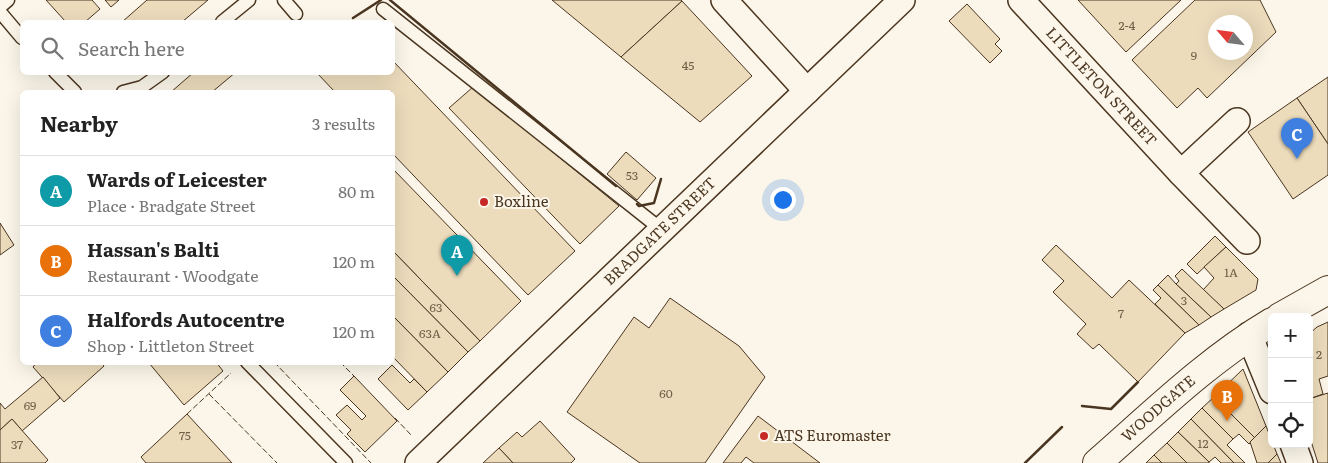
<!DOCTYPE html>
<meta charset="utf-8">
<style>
body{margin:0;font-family:Literata,serif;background:#f6f6f6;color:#222}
.controls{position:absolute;right:15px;bottom:15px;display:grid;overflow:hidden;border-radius:8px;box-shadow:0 5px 20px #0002}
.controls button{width:45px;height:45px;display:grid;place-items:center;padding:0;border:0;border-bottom:1px solid #e0e0e0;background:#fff;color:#222;font:25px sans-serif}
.compass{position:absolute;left:1208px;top:15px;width:45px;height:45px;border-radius:50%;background:#fff;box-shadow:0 5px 20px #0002;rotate:298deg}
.you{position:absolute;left:782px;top:199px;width:18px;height:18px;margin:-12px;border:4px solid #fff;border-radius:50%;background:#1a73e8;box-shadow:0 0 0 8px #1a73e833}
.badge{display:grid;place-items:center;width:32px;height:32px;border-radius:50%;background:#d93025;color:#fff;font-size:16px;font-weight:700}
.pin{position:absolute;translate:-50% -41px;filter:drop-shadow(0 1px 2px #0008)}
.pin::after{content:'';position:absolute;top:26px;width:18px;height:15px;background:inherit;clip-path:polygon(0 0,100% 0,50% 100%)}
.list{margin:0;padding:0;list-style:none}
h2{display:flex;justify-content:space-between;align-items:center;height:65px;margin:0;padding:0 20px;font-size:21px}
h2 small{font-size:16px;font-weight:400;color:#767676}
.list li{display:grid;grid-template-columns:32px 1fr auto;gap:15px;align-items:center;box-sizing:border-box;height:70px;padding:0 20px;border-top:1px solid #e0e0e0}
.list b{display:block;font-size:19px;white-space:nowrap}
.list p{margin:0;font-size:16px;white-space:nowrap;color:#767676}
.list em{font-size:16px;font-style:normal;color:#767676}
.icon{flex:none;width:28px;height:28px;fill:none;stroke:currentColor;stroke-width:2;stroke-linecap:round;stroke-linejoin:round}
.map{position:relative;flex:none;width:1328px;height:463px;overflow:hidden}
.search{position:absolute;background:#fff;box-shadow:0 5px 20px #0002;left:20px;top:20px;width:375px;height:55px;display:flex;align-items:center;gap:12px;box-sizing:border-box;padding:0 18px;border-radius:8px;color:#767676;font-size:19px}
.panel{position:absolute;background:#fff;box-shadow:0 5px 20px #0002;left:20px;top:90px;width:375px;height:275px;border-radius:8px}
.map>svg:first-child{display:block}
</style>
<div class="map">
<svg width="1328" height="463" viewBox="0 0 1328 463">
<rect width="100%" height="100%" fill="#fbf6e9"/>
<!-- building -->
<g fill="#ecdcbc" stroke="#4a3520" fill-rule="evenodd">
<path d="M46,0h46l8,9 -15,13h-19z"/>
<path d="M105,0h14l-8,7z"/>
<path d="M147,0h61l-26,22h-60z"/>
<path d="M552,0h129l1,1 -61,56z"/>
<path d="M1078,0h103l-55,52z"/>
<path d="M1195,0h65l16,32 -69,66 -9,-10 -21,20 -45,-48zM1216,22h30v30h-30z"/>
<path d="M682,1l70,75 -52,46 -79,-65z"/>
<path d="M967,4l33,35 -5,5 7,7 -12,12 -41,-42z"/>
<path d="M392,60l183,191 -47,44 -136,-142v-61h-57l-19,-20h76z"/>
<path d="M194,72h42l-24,20h-41z"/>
<path d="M1328,77v67l-31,-46z"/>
<path d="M473,87l146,119 -39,38 -131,-136z"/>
<path d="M1297,98l31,46v31l-35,24 -45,-67z"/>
<path d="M626,152l30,26 -19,22 -30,-26z"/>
<path d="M392,168l129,133 -41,40 -88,-91z"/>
<path d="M0,223l14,22 -14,10z"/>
<path d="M1215,236l11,11 -29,27 -10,-10z"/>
<path d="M1056,245l56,53 17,-18 56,53 -47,49 -39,-38 -6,5 -16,-15 9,-10 -33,-32 11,-11 -22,-21z"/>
<path d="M1226,247l32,32 -2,11 -32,19 -21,-19 11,-12 -10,-11z"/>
<path d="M392,250l88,91 -12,11 -76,-77z"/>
<path d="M1182,269l42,40 -13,8 -35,-33 3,-3 -4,-5z"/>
<path d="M392,275l76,77 -20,20 -56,-57z"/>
<path d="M1168,275l8,9 35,33 -12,8 -41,-40z"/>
<path d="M1158,285l41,40 -14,8 -30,-29 6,-6 -8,-8z"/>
<path d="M670,298l69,48 26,31 -60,86h-65l-73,-51 67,-95 15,11z"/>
<path d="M392,315l56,57 -21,20 -35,-36z"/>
<path d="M1328,322v54l-9,3 4,15 -14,5v-65l8,-7z"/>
<path d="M37,362h64l3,4 -40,36 -31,-35z"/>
<path d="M216,362l7,9 -39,34 -35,-42z"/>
<path d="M392,365l18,18 4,-4 13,13 -19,18 -30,-31z"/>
<path d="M1243,369l23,57 -11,12 -41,-41z"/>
<path d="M354,376l43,45 -32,31 -18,-18 4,-4 -15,-15 11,-10 15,15 4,-4 -26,-26z"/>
<path d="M43,377l17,21 -38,33 -10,-12 -12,11v-27l5,6z"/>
<path d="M1328,393v70h-10l-9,-28v-36z"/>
<path d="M1214,397l41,41 -6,6 -10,-10 -6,5 -31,-31z"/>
<path d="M1202,408l31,31 -6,6 18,18h-11l-43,-44z"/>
<path d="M187,414l45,49h-86l-5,-6z"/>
<path d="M758,416l62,47h-66l-8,-6 -5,6h-18z"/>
<path d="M12,419l36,41 -3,3h-45v-33z"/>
<path d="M1191,419l43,44h-13l-6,-6 -6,5 -31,-30z"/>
<path d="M540,421l35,38 -4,4h-58l-14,-15 18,-16 5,5z"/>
<path d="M1266,426l11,28 -9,9h-11l-7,-21z"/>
<path d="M1178,432l31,30v1h-22l-20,-20z"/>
<path d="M1167,443l20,20h-25l-8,-8z"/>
<path d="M499,448l14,15h-30z"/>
<path d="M1277,454l4,9h-13z"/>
<path d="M1154,455l8,8h-16z"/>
</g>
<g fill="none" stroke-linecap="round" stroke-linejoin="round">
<!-- service casing -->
<g stroke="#4a3520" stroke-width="15">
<g id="service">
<path d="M284,0l12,14"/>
<path d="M0,7l8,-7"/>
<path d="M383,9l279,221"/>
<path d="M0,12l22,26"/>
<path d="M222,22l27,-22"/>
<path d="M55,72l20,20"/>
<path d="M123,92l19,-5 21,-15"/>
<path d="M247,362l99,101"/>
</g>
</g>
<!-- minor casing -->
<g stroke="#4a3520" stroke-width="28">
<g id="minor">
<path d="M724,0l83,91"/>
<path id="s1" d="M1021,0l160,173 66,68"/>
<path d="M1181,173l56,-52"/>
<path d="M1249,335l23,56"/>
<path d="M1293,444l7,19"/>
<path id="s2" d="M418,463l484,-463"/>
</g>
</g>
<!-- primary casing -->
<g stroke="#4a3520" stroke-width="30">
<g id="primary">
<path d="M1280,317l48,-27"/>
<path id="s3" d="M1097,463c56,-49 111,-103 175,-141"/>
</g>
</g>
<!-- service -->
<use href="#service" stroke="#fbf6e9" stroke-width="12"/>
<!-- minor -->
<use href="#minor" stroke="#fbf6e9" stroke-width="25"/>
<!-- primary -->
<use href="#primary" stroke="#fbf6e9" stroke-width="28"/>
<!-- fence -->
<g stroke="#4a3520" stroke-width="1" stroke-dasharray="6 2.5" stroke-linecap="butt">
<path d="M274,362l97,101"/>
<path d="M340,362l15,15"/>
<path d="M209,394l68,69"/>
<path d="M187,414l44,-41"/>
<path d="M395,418l17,18"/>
</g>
<!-- wall -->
<g stroke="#4a3520" stroke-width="2.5">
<path d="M390,0l226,186"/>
<path d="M353,18l28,-18"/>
<path d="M637,204l2,2 15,-3 7,-24"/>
<path d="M1082,406l29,3 27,-27"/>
<path d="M1025,463l37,-36"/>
</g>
</g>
<!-- markers -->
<g fill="#c62828" stroke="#fbf6e9" stroke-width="2">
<circle cx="484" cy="202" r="5"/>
<circle cx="764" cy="436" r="5"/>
</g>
<g text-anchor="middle" stroke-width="4" stroke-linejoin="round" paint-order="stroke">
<!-- number labels -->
<g font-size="12" fill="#725f47">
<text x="1127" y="30">2-4</text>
<text x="1194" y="60">9</text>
<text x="688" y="70">45</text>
<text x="632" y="180">53</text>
<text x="1231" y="277">1A</text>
<text x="1184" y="305">3</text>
<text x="436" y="312">63</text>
<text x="1121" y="318">7</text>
<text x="430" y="338">63A</text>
<text x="1319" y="359">2</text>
<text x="666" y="398">60</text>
<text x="30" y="410">69</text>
<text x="185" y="440">75</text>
<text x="1203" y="448">12</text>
<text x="17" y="449">37</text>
</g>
<!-- street labels -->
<g font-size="15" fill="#4a3520" stroke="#fbf6e9">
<text dy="5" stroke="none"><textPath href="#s1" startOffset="118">LITTLETON STREET</textPath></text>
<text dy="5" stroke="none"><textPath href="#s2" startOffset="335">BRADGATE STREET</textPath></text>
<text dy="5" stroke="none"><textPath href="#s3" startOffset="82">WOODGATE</textPath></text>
</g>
<!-- poi labels -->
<g font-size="15" fill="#4a3520" stroke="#fbf6e9" text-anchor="start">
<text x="494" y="207">Boxline</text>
<text x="774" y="441">ATS Euromaster</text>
</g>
</g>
</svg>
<div class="controls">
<button>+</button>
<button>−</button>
<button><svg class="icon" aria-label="locate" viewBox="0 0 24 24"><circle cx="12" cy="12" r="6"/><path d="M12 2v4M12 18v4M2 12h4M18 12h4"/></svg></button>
</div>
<svg class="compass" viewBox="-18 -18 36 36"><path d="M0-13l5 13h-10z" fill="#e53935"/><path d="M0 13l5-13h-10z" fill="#767676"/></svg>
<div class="you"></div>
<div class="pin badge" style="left:457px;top:276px;background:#0f9aa8">A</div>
<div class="pin badge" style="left:1227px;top:421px;background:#e8710a">B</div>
<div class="pin badge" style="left:1297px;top:159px;background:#3f7fe0">C</div>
<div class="search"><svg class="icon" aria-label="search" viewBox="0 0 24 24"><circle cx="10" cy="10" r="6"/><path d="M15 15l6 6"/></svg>Search here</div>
<section class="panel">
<h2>Nearby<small>3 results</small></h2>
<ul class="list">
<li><span class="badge" style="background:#0f9aa8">A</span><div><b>Wards of Leicester</b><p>Place · Bradgate Street</p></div><em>80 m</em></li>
<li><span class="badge" style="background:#e8710a">B</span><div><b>Hassan's Balti</b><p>Restaurant · Woodgate</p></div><em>120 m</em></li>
<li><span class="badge" style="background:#3f7fe0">C</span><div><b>Halfords Autocentre</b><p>Shop · Littleton Street</p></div><em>120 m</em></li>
</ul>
</section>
</div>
